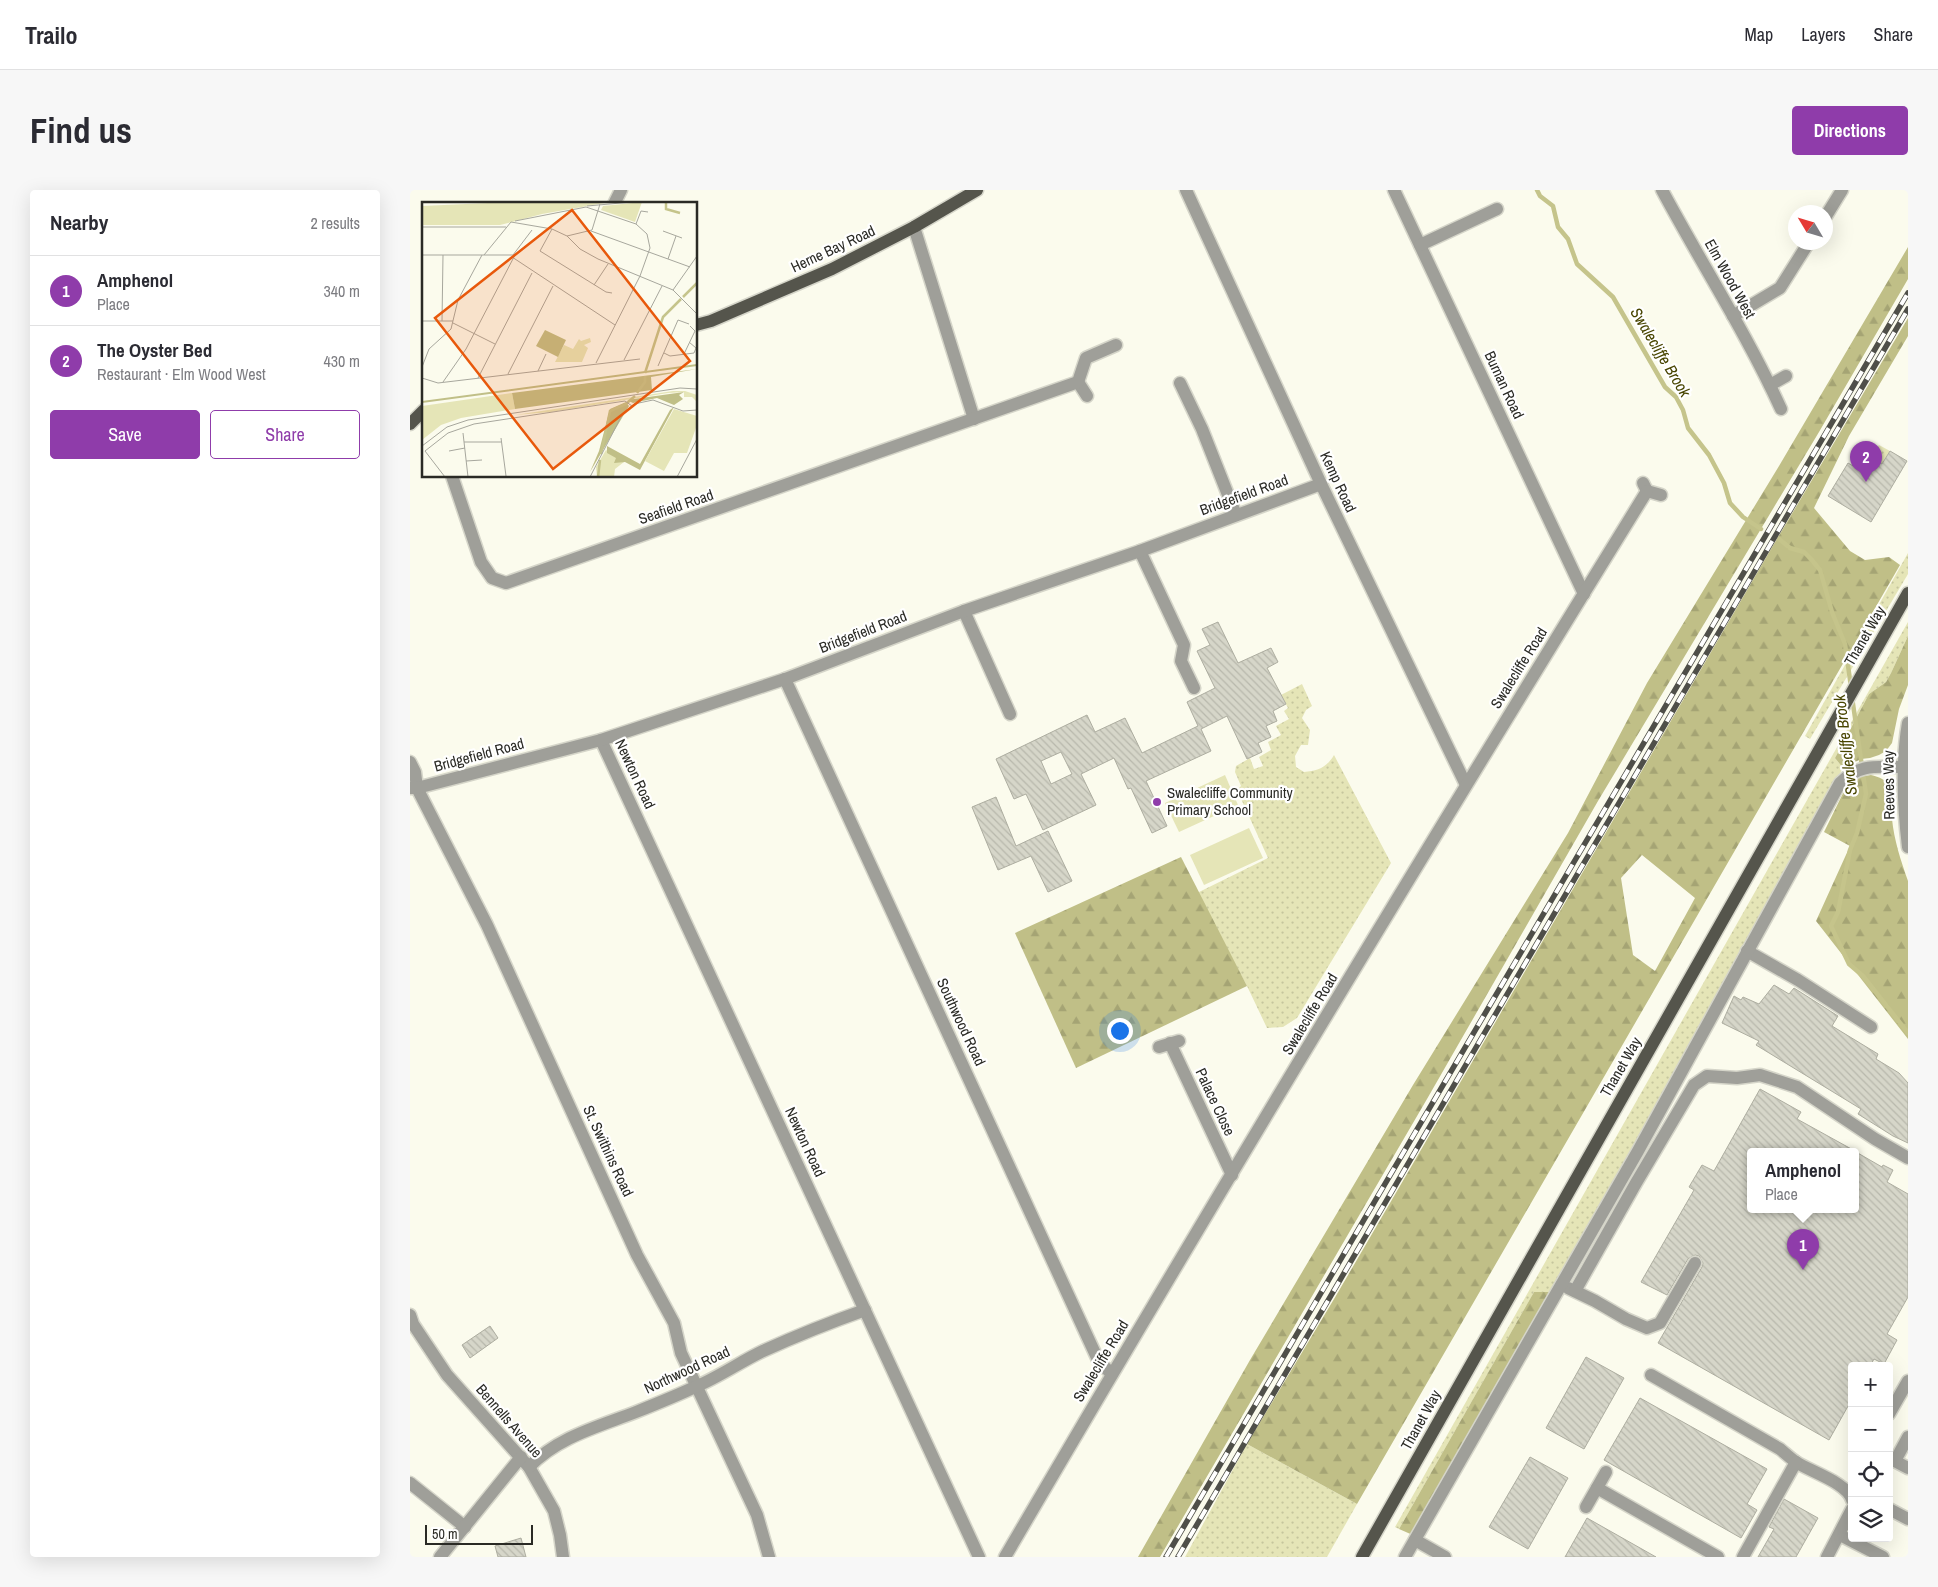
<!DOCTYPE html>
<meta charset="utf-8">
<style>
body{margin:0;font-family:"Archivo Narrow",sans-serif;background:#f7f7f7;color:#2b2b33}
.controls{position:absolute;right:15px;bottom:15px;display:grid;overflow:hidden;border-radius:5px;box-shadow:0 5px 20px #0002}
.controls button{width:45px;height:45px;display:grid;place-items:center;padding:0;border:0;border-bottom:1px solid #e1e1e2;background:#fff;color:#2b2b33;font:25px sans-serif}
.compass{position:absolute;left:1378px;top:15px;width:45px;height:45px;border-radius:50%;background:#fff;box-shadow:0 5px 20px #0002;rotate:308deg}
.scale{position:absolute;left:15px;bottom:12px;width:108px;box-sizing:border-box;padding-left:5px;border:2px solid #2a2a25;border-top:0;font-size:14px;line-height:18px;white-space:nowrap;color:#2a2a25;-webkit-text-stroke:4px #fff;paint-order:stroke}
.you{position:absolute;left:709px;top:840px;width:18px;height:18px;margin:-12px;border:4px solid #fff;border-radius:50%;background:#1a73e8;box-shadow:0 0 0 8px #1a73e833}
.badge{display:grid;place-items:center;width:32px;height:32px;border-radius:50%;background:#8f3caa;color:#fff;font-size:16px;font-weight:700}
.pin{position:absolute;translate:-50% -41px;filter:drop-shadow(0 1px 2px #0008)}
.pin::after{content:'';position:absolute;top:26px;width:18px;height:15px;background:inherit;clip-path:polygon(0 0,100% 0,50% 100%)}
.popup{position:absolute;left:1337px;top:958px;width:112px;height:65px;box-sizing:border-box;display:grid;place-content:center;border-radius:5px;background:#fff;filter:drop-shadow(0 1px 4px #0005);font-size:16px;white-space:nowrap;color:#7c7c81}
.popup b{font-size:19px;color:#2b2b33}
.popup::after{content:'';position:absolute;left:50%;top:100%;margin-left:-10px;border:10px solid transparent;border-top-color:#fff}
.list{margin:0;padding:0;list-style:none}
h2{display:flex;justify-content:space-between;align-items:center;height:65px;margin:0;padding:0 20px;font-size:21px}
h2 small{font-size:16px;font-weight:400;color:#7c7c81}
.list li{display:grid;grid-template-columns:32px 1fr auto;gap:15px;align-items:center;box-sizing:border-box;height:70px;padding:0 20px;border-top:1px solid #e1e1e2}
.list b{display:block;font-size:19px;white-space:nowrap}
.list p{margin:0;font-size:16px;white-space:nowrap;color:#7c7c81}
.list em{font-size:16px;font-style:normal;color:#7c7c81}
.actions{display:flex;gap:10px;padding:15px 20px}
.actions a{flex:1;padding:11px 0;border:1px solid #8f3caa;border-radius:5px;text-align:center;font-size:18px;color:#8f3caa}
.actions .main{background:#8f3caa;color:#fff}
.icon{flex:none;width:28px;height:28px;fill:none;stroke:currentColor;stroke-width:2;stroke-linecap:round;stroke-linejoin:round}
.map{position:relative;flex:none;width:1498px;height:1367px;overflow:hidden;border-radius:5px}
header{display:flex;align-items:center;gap:30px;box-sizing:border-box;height:70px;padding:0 25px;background:#fff;border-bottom:1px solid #e1e1e2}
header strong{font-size:24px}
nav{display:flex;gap:28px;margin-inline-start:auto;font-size:18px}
.intro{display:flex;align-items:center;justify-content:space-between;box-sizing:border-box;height:120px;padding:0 30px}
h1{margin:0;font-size:35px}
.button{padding:12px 22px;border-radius:5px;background:#8f3caa;color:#fff;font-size:18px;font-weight:700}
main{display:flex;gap:30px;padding:0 30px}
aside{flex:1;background:#fff;border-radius:5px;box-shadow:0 5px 20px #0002}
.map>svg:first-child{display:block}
</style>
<header>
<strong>Trailo</strong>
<nav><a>Map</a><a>Layers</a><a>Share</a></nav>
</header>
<div class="intro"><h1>Find us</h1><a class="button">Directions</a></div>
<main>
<aside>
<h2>Nearby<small>2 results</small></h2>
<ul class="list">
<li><span class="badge">1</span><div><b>Amphenol</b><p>Place</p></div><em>340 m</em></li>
<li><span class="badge">2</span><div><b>The Oyster Bed</b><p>Restaurant · Elm Wood West</p></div><em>430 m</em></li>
</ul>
<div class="actions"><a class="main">Save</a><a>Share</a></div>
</aside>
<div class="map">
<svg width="1498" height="1367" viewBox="0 0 1498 1367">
<defs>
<pattern id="green-dots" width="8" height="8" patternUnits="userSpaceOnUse" patternTransform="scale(1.25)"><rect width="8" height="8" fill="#e5e5b7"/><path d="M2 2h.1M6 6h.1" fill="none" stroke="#c5c59d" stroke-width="1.8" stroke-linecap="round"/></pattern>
<pattern id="forest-firs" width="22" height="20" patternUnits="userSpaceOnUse" patternTransform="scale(1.25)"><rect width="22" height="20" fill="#c0bf87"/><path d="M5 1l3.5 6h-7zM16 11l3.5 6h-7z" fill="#a5a474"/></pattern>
<pattern id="building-back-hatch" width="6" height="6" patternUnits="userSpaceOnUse" patternTransform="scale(1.25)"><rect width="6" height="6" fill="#d6d6c9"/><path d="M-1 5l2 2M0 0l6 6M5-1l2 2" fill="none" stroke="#b8b8ac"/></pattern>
</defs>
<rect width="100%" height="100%" fill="#fbfbed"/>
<!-- green -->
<g fill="url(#green-dots)">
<path d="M1469,255l11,6 -8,13 -19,-11 3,-7 8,5z"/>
<path d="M1498,363v21l-98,165 -5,-3z"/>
<path d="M1498,432v14l-17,37 -5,9 -17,12 -34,64 8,10 -30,53 3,3 -264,468h-18l-135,237 -4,-2z"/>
<path d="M892,494l10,22 -6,4 -4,8 8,12 -2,15h-7l-6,11 1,11 8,5c14,-1 23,-5 30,-17l57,108 -94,155 -14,9 -16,1 -20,-42 -50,-93 71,-35 -31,-68 4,-4 -6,-14 1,-6 14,-8 4,11 9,-3 -4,-9 12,-7 -3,-8 13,-7 -5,-9 13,-7 -5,-8 4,-3 -7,-13z"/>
<path d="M837,1254l110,60 -30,53h-142z"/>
</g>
<!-- forest -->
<g fill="url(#forest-firs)" fill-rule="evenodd">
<path d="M1498,57v32l-89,153 -221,369 -171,298 -267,458h-22l112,-197 163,-275 155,-252 79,-150 132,-217z"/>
<path d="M1498,128v18l-59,100 -35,72 36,43 15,9 24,-3 11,8 -543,939 -110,-60 90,-150 434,-745zM1232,665l53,43 -40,73 -22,-16 -12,-77z"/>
<path d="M1498,446v49l-9,24 -7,34 -6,8 -7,4 -9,3 -9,1 -18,9 -8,-10 34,-64 17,-12 5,-9z"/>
<path d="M1461,585c8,2 16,5 20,12 4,10 0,22 1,32 2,21 9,42 16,62v158l-92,-118 34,-75 -26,-14 25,-51 8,-4z"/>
<path d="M771,667l66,129 -171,82 -61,-135z"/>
<path d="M1124,1102h18l-137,244 -16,-7z"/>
</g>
<!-- pitch -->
<g fill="#e5e5b7">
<path d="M815,585l13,30 -59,27 -14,-29z"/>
<path d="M839,638l14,30 -59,27 -14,-30z"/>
</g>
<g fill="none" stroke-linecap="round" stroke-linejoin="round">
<!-- stream -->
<g stroke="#c5c48b" stroke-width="4.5">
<path d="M1127,0l3,6 13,10 5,21 10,12 9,25 36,33 52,90 11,10 7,13 5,18 21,27 15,28 6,20 13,14 18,12"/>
<path d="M1369,349l11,9 14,4 7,7 9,11 12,42 13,32 6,43"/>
<path d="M1442,507l14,97 -9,39 -7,17 -12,62 -7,14 18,38 14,12 45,57"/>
</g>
</g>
<!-- building -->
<g fill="url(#building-back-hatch)" stroke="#adada0" fill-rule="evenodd">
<path d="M1480,261l17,10 -36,61 -43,-26 20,-33 7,4 8,-14 19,11z"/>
<path d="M808,432l20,41 33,-15 7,14 -11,6 19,36 -13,7 4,10 -11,5 5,11 -13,6 4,9 -15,7 -20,-43 -26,13 10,22 -65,30 21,45 -15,7 -21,-45 -3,1 -14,-31 -33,16 15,31 -53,25 -17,-36 -12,5 -18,-40 91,-44 8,17 30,-14 17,35 56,-27 -11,-24 28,-14 -18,-37 13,-6 -8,-16zM651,562l11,22 -21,10 -10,-23z"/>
<path d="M586,607l20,49 32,-15 24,50 -24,11 -17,-36 -33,14 -26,-63z"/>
<path d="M1364,795l15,9 5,-6 44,28 -6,10 46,28 -2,5 23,14 9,10v60l-15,-7 -35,-22 3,-5 -105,-64 3,-4 -37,-18 12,-27 7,4 2,-3 16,7z"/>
<path d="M1350,899l41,23 -4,7 58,32h-105v58h106v-57l26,15 1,-2 10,5 -6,12 21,12v103l-21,37 10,6 -13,24 -10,-5 -4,7h-18v33l-23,41 -171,-97 44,-76 1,-4 -4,-7 -4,-1 -7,4 -21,36 -26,-13 53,-92 -5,-3 13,-22 12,6z"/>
<path d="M80,1136l8,12 -28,20 -8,-13z"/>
<path d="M1176,1167l38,21 -40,71 -38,-21z"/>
<path d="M1230,1208l127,71 -20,35 10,6 -16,28 -137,-78z"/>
<path d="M1120,1267l38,21 -40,71 -39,-22z"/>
<path d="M1374,1309l34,19 -22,39h-38l16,-28 -5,-2z"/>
<path d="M1177,1328l69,39h-91z"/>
<path d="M111,1348l5,19h-28l-3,-11z"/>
</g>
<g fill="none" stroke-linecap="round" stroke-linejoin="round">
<!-- minor casing -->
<g stroke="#d5d5c9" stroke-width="15">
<g id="minor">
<path d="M776,0l135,294 145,301"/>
<path d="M984,0l190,404"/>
<path d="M1252,0c39,73 85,144 119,219"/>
<path d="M204,14l7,-14"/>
<path d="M1416,26l16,-26"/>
<path d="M504,37l60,192"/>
<path d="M1010,55l77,-36"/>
<path d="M1323,126l47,-28 29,-46"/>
<path d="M668,192l9,14"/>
<path d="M770,193l22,46 34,86"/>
<path d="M1360,195l16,-9"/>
<path d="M42,286l29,86 11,16 14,5 572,-201 8,-24 30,-13"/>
<path d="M1233,293l4,8 14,4"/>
<path d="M730,361l44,94 -3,16 13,27"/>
<path d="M554,421l46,103"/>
<path d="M375,489l314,683 13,12"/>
<path d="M1498,533c-7,41 -5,82 0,124"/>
<path d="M191,550l378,817"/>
<path d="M0,572l5,10 2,16 70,137 150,330 37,68 7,30 76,162 12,42"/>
<path d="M0,598h7l184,-48 184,-61 179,-68 176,-60 181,-67"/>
<path d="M1337,761l51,29 73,47"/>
<path d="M760,853l62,132"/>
<path d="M749,857l20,-6"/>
<path d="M1158,1098l27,13 31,18 21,9 13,-5 35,-60"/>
<path d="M1165,1101l61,-108 58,-98 13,-9 30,2 23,-3 37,12 78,52 33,19"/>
<path d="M0,1125l3,9 34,51 82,92 25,44 6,24 3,22"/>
<path d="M1241,1185l129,74c5,4 10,9 16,13 13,9 52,21 56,38"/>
<path d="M1479,1224l19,-33"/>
<path d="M1479,1268l19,10"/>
<path d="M1485,1271l13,-24"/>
<path d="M119,1277c29,-30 68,-40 107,-55 20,-8 40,-16 59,-25 24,-10 45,-25 68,-36 33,-15 68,-29 102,-41"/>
<path d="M0,1293l55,44"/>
<path d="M1187,1298l121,69"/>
<path d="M1176,1317l20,-35"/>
<path d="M1479,1319l19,10"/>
<path d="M1430,1345l43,22"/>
<path d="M1005,1350l30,17"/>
<path d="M30,1367l81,-100"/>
<path d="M595,1367c209,-358 424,-713 642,-1066"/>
<path d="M995,1367l233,-406 202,-368c20,-20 37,-16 63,-16"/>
<path d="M1333,1367l53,-95"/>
<path d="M1417,1367l25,-48"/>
</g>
</g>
<!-- major casing -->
<g stroke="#d5d5c9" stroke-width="15">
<g id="major">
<path d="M286,135l15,-4 121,-52 82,-42 63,-37"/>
<path d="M0,234l14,-14"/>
<path d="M952,1367l546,-964"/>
</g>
</g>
<!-- minor -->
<use href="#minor" stroke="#9f9f99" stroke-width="12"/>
<!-- major -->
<use href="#major" stroke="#55554c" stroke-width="12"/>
<!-- rail casing -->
<g stroke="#4f4f49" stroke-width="5.5">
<g id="rail">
<path d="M756,1367l742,-1264"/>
<path d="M768,1367l730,-1248"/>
</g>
</g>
<!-- rail -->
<use href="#rail" stroke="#fff" stroke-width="4" stroke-dasharray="11" stroke-linecap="butt"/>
</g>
<!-- markers -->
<circle fill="#8f3caa" stroke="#fff" stroke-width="2" cx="747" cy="612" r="5"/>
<g text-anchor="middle" stroke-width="4.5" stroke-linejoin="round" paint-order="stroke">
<!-- street labels -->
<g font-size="15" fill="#2a2a25" stroke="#fff">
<text transform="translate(423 59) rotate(-25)" y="5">Herne Bay Road</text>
<text transform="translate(1320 89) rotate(61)" y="5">Elm Wood West</text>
<text transform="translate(1094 195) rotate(65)" y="5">Burnan Road</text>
<text transform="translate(928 292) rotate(65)" y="5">Kemp Road</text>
<text transform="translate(834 305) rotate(-20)" y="5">Bridgefield Road</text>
<text transform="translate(266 317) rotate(-19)" y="5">Seafield Road</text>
<text transform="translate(453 442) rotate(-21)" y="5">Bridgefield Road</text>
<text transform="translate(1455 446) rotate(-60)" y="5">Thanet Way</text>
<text transform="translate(1109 478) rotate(-58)" y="5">Swalecliffe Road</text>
<text transform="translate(69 565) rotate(-15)" y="5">Bridgefield Road</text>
<text transform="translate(225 584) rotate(65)" y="5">Newton Road</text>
<text transform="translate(1479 595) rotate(-91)" y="5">Reeves Way</text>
<text transform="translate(900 824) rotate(-59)" y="5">Swalecliffe Road</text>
<text transform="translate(551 832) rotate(65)" y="5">Southwood Road</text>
<text transform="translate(1211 877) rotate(-60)" y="5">Thanet Way</text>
<text transform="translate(805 912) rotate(65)" y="5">Palace Close</text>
<text transform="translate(395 952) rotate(65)" y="5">Newton Road</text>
<text transform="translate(198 961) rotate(65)" y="5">St. Swithins Road</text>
<text transform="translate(691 1171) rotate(-59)" y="5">Swalecliffe Road</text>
<text transform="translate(277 1180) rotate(-25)" y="5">Northwood Road</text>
<text transform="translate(1011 1230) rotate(-61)" y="5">Thanet Way</text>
<text transform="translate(99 1231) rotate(49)" y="5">Bennells Avenue</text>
</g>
<!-- poi labels -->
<g font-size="15" fill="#2a2a25" stroke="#fff" text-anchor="start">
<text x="757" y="608">Swalecliffe Community<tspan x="757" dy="17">Primary School</tspan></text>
</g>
<!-- water labels -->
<g font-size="16" font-style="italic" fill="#484500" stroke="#fff">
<text transform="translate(1251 162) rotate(59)" y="6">Swalecliffe Brook</text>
<text transform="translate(1435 555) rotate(-97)" y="6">Swalecliffe Brook</text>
</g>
</g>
<!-- overview -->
<g transform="translate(12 12)">
<rect width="275" height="275" fill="#fbfbed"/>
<path d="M89,0h99l-68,12 -42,11h-78v-19zM220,0l-7,20 -34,-12 2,-4zM168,136l1,4 -7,3 4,3 -6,14h-27l9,-17 9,4 6,-10 2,2zM251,189h12l12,4v7l-5,-5h-8v-5l-16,1 -117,19 -36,3zM90,191l3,16 -54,9 -20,7 -19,15v-34zM184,248l18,12 -9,7 -1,8h-17l-1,-10z" fill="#e5e5b7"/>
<path d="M123,128l21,10 -8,17 -22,-11zM275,162v2l-275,37v-2zM275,167l-46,8 1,13 -137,19 -3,-16zM262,190l-5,3 4,4 -9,6 -17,-7 -24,5 -6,-3zM204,200l3,4 -39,66 9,-21 11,-42zM252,205l-34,63 -15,-8 -11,1 2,-5 -9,-5v-7l33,18 30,-54z" fill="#c0bf87"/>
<path d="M252,207l23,7v9l-10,28h-13l-10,18 -19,-10z" fill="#e5e5b7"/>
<path fill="none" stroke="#c5c48b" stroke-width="2.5" d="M244,1v6l14,4M261,95l14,-14M223,171l18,-56 18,-18M215,191l8,-11v-6M179,252l9,-43 16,-7 9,-8M176,275l2,-17"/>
<path fill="none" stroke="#a7a79d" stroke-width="1" d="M165,4l45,-4M93,19l71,-14 50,17 11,10 3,14 -10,28 -44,87M214,22l5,-13 7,1M0,25h84M130,27l-12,22 66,41 6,1M169,29l99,36M241,29l19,7M145,34l25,-6 8,-26M0,53h91l19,-25M62,53l27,-33 41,7 15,7 13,13 18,10 75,31 24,24M90,55l103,68M246,57l8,-23M172,83l14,-21M251,88l24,-34M0,119h31M20,119l1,-66M31,121l42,21M242,151l6,3 24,-3 2,-5 -7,-6M262,152l11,-23 -5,-5M202,158l38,-74M236,164l20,-46 11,4M0,165l7,-18 22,-20 7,-29 24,-45M116,169l8,-17M86,172l45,-88M0,176l16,5 202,-24M56,176l54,-105M21,180l23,-33 49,-94M41,231l5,44M79,236l5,38M42,240h37M0,244l25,-19 21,-7 212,-32 17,1M3,249l23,-18 26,-9 151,-23 7,5M3,249l20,26M27,249l16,-3M44,259l16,-1M168,275l32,-62 12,-11 19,-4 30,11 14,-1M255,275l20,-38"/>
<path fill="#e8590c" fill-opacity="0.15" stroke="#e8590c" stroke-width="2.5" d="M150,8l118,151 -137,108 -118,-151z"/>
<rect width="275" height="275" fill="none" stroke="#2a2a25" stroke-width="2.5"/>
</g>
</svg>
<div class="controls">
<button>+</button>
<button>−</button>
<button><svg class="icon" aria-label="locate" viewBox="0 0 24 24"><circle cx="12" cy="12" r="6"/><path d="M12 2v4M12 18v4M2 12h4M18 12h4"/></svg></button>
<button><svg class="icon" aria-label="layers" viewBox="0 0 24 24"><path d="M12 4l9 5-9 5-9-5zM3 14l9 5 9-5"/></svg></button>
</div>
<svg class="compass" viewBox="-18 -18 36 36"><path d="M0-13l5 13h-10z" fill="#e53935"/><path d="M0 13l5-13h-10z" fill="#7c7c81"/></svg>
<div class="scale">50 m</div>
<div class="you"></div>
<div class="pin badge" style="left:1393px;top:1080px">1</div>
<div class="popup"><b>Amphenol</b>Place</div>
<div class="pin badge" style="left:1456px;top:292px">2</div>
</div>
</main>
